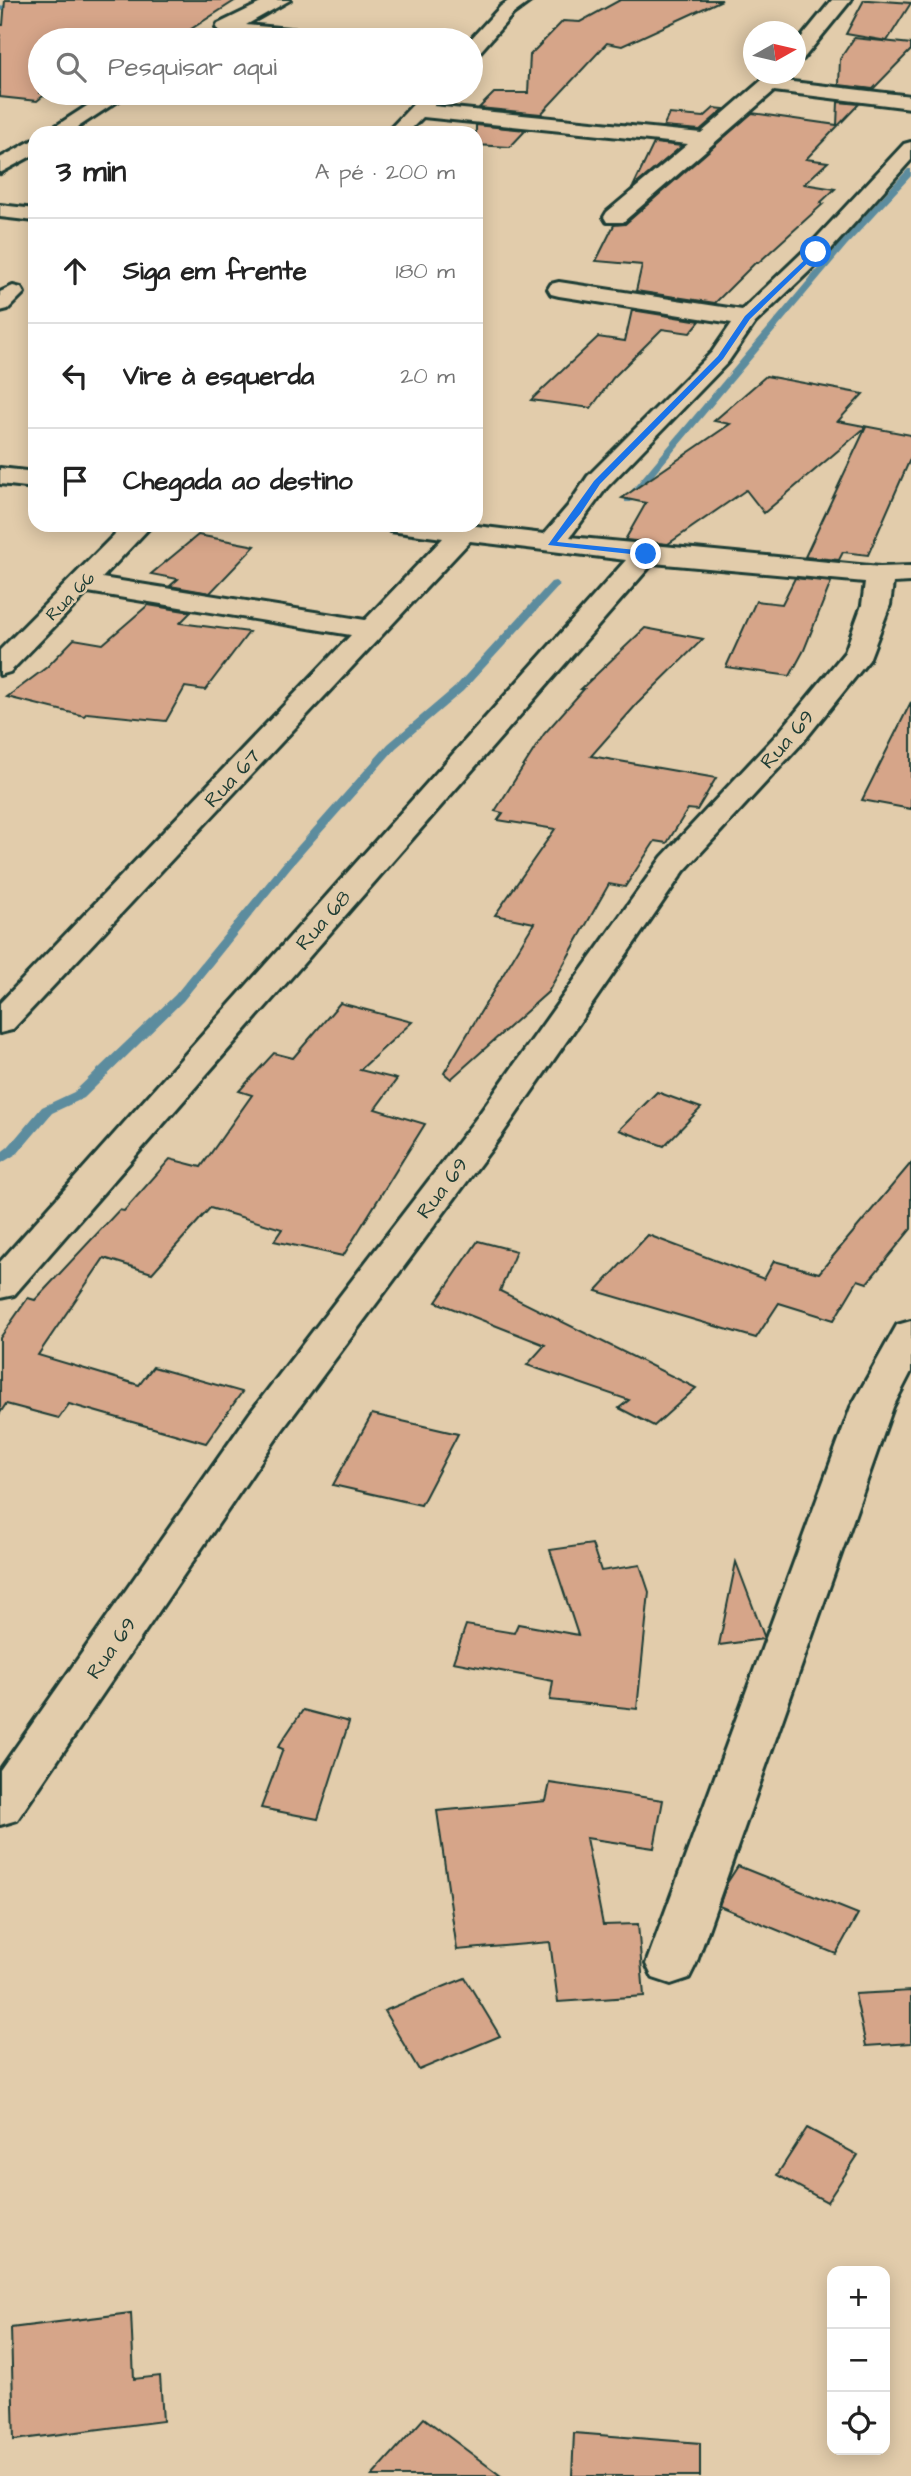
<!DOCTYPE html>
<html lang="pt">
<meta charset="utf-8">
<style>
body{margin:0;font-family:"Architects Daughter",sans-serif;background:#f6f6f6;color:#222}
.controls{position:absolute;right:21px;bottom:21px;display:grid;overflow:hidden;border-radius:14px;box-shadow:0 4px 18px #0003}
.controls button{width:63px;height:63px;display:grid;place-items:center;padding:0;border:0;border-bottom:2px solid #e0e0e0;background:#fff;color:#222;font:35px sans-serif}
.compass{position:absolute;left:743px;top:21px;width:63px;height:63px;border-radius:50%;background:#fff;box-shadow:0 4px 18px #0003;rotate:82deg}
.stop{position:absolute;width:21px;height:21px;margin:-16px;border:5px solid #1a73e8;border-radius:50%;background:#fff}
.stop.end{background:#1a73e8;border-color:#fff;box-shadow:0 2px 7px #0008}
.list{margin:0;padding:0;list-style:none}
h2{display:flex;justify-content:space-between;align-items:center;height:91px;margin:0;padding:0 28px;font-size:30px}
h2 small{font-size:23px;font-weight:400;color:#767676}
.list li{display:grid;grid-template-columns:46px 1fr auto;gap:21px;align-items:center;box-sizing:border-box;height:105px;padding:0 28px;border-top:2px solid #e0e0e0}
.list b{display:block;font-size:26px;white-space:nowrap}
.list em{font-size:23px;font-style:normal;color:#767676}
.icon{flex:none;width:38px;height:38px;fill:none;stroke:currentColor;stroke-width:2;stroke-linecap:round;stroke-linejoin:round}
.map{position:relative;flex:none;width:911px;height:2476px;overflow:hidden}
.search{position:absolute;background:#fff;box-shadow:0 4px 18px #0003;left:28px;top:28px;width:455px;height:77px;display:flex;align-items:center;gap:18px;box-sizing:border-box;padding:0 24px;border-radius:38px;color:#767676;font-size:26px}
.panel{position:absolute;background:#fff;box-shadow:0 4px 18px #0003;left:28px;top:126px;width:455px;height:406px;border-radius:21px}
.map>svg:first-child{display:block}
</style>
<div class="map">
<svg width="911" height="2476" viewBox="0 0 911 2476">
<rect width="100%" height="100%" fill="#e2ccab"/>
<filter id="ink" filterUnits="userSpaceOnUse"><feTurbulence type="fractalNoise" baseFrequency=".0143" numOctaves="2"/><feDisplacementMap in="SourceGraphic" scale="14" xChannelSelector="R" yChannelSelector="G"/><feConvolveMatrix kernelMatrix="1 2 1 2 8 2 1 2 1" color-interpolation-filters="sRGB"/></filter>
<g filter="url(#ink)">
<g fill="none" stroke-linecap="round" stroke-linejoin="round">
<!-- stream -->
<g fill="#5c8c9e" fill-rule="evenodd">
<path d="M13,0h8l-21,12v-5z"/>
<path d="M908,169h3v7l-64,69 -216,257h-6v-4l216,-257z"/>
<path d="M555,581l5,3 -1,2 -96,105 -67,57 -105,119 -108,134 -99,97 -32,15 -34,40 -18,11v-11l8,-6 34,-40 32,-15 101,-97 108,-132 105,-119 67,-57 96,-105z"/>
</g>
</g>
<!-- building -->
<g fill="#d6a589" stroke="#1f3d34" stroke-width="2">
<path d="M5,0h231l-62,40h-134v53h52l-16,10 -33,-7 -6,5 -37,-4v-72h3z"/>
<path d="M620,0h102l-100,46 -15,-3 -66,71 -62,-6 15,-15h34l2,-38 33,-34 17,1z"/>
<path d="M864,0h5l42,3 -24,38 -41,-7z"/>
<path d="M854,38l57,6v6l-38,39 -34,-4 1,-26z"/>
<path d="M838,102l21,2 -53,55 22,3 -24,22 31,5 -15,14 3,1 -65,59h-3l-40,40 -79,-12 6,-26 -46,-4 18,-36 11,-1 127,-111 85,12z"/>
<path d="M714,108l10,1 -24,21 -37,-3 6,-13 35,3z"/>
<path d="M476,125l50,5 -16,17 -34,-2z"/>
<path d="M654,143l28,3 -49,41z"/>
<path d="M632,310l68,11 -10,12 -28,-4 -49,49 -22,30 -60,-8 67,-63 27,4z"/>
<path d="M766,376l97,18 -25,27 73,14v22l-43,98 -25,-3 -4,8 -34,-3 61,-130 -102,86 -18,-23 -78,54 -43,-4 21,-37 -24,-5 108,-74 -16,-3z"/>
<path d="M198,535l57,11 -45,47 -40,-7 8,-7 -27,-5z"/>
<path d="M795,578l36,4 -27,68 -14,26 -64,-9 30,-66 26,3z"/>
<path d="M148,605l43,7 -11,11 69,9 -44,58 -20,-3 -19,34 -79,-8 -3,3 -77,-19 40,-30 27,-28 29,5z"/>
<path d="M645,628l58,11 -66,65 -46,52 125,22 -19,32 -9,-1 -21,34 -12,-2 -30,46 -16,-3 -61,108 -97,87 -7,-6 90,-150 -39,-8 60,-86 -57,-9 5,-7 -8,-2 49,-77 40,-45h-3z"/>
<path d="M911,702v107l-49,-9z"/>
<path d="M340,1003l72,19 -52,48 37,9 -22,30 50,15 -82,132 -69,-15 8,-12 -72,-21 -58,65 -48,-15 -66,97 101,30 14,-18 89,25 -36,51 -137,-39 -10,14 -53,-14 -6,9v-75l28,-40 7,2 84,-90 5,1 46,-52 31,8 51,-72 -13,-4 35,-38 19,5z"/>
<path d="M657,1092l44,16 -37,38 -45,-16z"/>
<path d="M911,1163v66l-44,54 -9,-3 -24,40 -55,-17 -23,35 -160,-47 52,-56 116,44 10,-18 45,12z"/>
<path d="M478,1241l38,10 -16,40 196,97 -42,38 -35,-18 10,-8 -102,-35 18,-20 -109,-43z"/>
<path d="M372,1414l86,20 -37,71 -88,-20z"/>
<path d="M592,1544l9,27 39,-6 9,27 -12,117 -87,-9 3,-19 -100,-19 13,-37 48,8 4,-9 60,11 -28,-85z"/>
<path d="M736,1562l28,74 -1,3 -44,6z"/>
<path d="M303,1710l46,12 -31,97 -57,-11 22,-59 -5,-2z"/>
<path d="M550,1783l113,17 -9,48 -68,-10 17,87 35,-1 6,72 -86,6 -8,-60 -93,8 -20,-139 109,-10z"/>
<path d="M738,1866l120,48 -22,40 -117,-48 8,-23z"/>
<path d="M465,1978l35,58 -81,34 -35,-59z"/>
<path d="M911,1991v52l-45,3 -11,-52z"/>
<path d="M807,2128l51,27 -31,47 -50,-27z"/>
<path d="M131,2313l3,66 26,-3 3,45 -149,19 -3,-112z"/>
<path d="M424,2418l77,58h-129z"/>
<path d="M574,2433l126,10v33h-128z"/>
</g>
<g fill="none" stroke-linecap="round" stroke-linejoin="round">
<!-- minor casing -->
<g stroke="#1f3d34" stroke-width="6">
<g id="minor">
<path d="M267,0h23l-44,25 98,9 9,6h-62l-66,-6 -9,-6 2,-4z"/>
<path d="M510,0h22l-19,14 -35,40 -7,2 -1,-16 31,-34z"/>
<path d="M832,0h19l-48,59 -7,2v-17z"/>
<path d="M769,74h19l-4,7 127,15v12l-137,-17 -151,131h-16l-3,-5 3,-5 81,-68 -265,-27 -16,16h-21l38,-40h21l-12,13 268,27z"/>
<path d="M107,93h23l-61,40h-24z"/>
<path d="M35,139v15l-35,19v-15z"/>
<path d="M911,142v18l-87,97 -69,66 -27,39 -121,125 -37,50 310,30 31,-1v16l-18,1 -3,22 -21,55 -66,82 -119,129 -183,265 -221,297 -263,387 -17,5v-55l250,-357 225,-293 187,-263 119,-127 64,-78 17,-47 3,-23 -212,-19 -639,732 -14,3v-36l626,-702 -156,-19 -458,489 -12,3v-30l351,-368 -263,-43 -78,80 -10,3v-25l124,-125h28l-50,53 263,42 78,-82 -53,-7 -4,-6h82l76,9 24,-28 20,-30 124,-124 20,-29 -173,-27 -8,-2 -3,-5 3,-5 8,-2 183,28 66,-63 96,-103z"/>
<path d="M0,205l35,4v12l-35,-4z"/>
<path d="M13,286l8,2 3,5 -16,16 -8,2v-19z"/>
<path d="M0,468l35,4v16l-35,-4z"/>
<path d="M911,1321v51l-18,35 -197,557 -7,14 -18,6 -18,-6 -7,-14 205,-557 46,-82z"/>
</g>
</g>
<!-- minor -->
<use href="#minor" fill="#e2ccab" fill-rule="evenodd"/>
</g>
</g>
<!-- route -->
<path fill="#1a73e8" d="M814,251l5,1 -69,67 -27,40 -123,125 -19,29 -24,29 89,9 3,5 -101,-11 46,-64 124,-125 27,-40z"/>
<g text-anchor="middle" stroke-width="5" stroke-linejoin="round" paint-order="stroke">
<!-- far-street labels -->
<g font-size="18" fill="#1f3d34" stroke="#e2ccab">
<text transform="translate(70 596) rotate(-45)" y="6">Rua 66</text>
</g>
<!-- street labels -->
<g font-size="21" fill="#1f3d34" stroke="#e2ccab">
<text transform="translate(787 739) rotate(-49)" y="7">Rua 69</text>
<text transform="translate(232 778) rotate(-47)" y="7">Rua 67</text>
<text transform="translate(323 920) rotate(-49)" y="7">Rua 68</text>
<text transform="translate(442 1188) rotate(-53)" y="7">Rua 69</text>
<text transform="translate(111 1648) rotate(-55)" y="7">Rua 69</text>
</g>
</g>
</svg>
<div class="controls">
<button>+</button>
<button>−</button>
<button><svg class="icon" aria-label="locate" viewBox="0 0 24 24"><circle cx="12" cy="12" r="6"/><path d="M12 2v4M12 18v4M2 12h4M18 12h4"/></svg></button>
</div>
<svg class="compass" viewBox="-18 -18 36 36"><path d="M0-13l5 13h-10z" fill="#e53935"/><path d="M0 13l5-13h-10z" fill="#767676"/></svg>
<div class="stop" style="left:816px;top:252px"></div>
<div class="stop end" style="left:646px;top:554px"></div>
<div class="search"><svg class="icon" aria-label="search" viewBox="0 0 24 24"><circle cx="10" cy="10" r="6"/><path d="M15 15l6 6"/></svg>Pesquisar aqui</div>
<section class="panel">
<h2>3 min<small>A pé · 200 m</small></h2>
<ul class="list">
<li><svg class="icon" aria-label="ahead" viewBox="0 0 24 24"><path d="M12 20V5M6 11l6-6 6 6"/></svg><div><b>Siga em frente</b></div><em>180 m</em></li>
<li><svg class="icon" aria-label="left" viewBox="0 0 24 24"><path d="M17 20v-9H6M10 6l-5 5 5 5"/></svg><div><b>Vire à esquerda</b></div><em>20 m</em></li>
<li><svg class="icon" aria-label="arrive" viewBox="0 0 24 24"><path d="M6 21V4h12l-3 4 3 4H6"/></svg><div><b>Chegada ao destino</b></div></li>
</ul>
</section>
</div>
